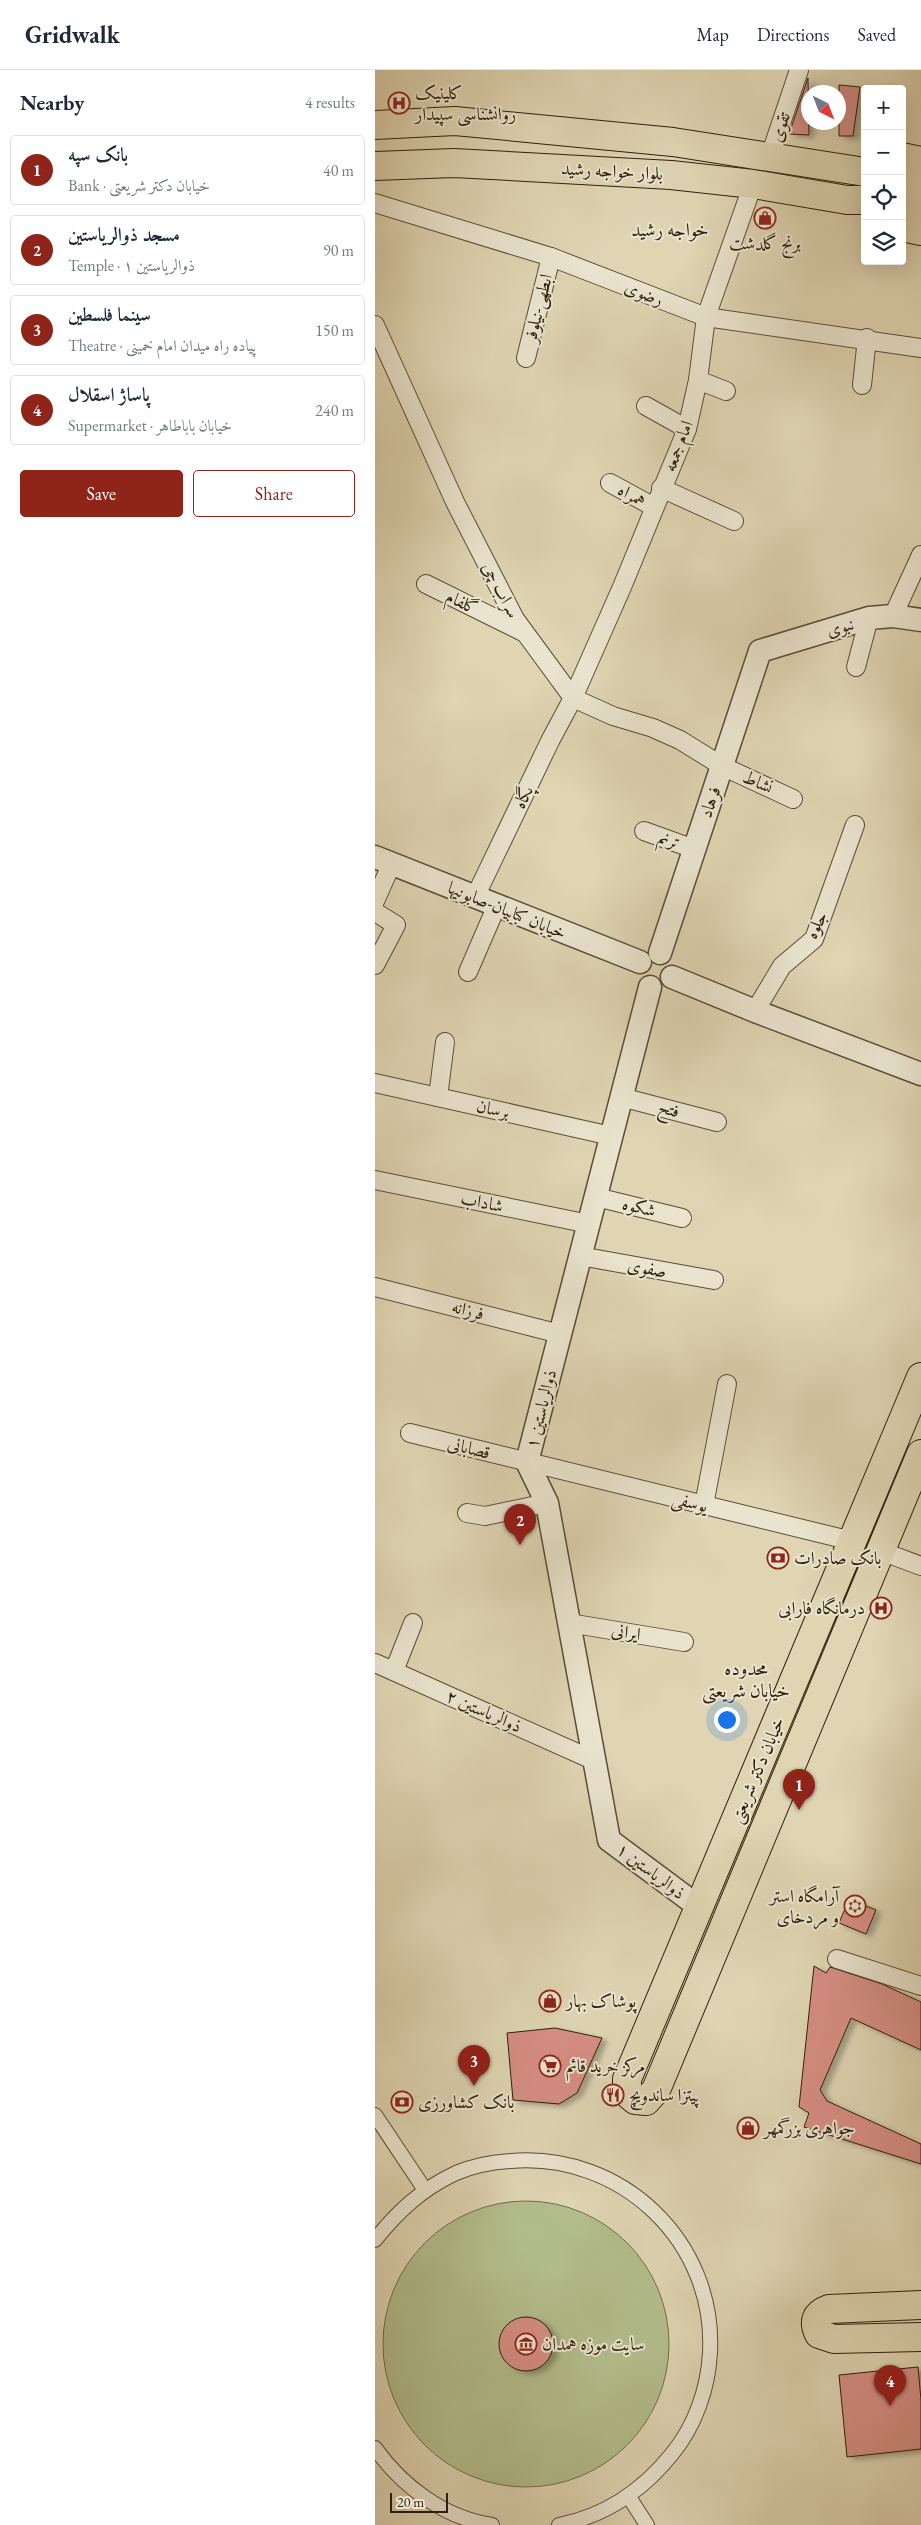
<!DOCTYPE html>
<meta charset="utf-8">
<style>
body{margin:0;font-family:"EB Garamond",Amiri,serif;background:#f6f6f7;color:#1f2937}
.controls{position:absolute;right:15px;top:15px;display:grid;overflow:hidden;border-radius:5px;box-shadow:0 5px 20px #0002}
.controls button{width:45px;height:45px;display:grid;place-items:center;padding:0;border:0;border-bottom:1px solid #e0e1e3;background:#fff;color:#1f2937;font:25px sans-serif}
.compass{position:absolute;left:426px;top:15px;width:45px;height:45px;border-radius:50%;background:#fff;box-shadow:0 5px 20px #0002;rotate:138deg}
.scale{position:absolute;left:15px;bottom:12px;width:58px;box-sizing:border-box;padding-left:5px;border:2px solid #2e200c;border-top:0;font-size:14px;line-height:18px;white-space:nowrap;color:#2e200c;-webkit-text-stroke:4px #eae4ce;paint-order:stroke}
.you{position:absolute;left:351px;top:1649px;width:18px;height:18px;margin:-12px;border:4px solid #fff;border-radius:50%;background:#1a73e8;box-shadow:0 0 0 8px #1a73e833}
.badge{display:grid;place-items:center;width:32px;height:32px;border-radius:50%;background:#8f2418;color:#fff;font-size:16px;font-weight:700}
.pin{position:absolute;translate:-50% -41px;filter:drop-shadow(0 1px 2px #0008)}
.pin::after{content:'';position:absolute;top:26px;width:18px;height:15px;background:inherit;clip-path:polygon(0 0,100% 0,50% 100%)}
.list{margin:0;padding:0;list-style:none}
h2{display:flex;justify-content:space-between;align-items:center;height:65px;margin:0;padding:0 20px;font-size:21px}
h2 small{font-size:16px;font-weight:400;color:#747a83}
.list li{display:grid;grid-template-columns:32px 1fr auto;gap:15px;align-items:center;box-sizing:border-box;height:70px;margin:0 10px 10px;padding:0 10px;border:1px solid #e0e1e3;border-radius:5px}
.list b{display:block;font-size:19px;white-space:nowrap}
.list p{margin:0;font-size:16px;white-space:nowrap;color:#747a83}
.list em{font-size:16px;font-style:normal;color:#747a83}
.actions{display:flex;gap:10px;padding:15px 20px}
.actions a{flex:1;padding:11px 0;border:1px solid #8f2418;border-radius:5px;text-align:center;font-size:18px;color:#8f2418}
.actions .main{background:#8f2418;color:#fff}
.icon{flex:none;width:28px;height:28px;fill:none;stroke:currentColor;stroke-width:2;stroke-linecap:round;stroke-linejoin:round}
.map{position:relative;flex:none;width:546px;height:2455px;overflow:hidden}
header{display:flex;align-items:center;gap:30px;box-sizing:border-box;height:70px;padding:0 25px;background:#fff;border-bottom:1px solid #e0e1e3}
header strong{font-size:24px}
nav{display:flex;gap:28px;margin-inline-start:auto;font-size:18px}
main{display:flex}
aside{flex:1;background:#fff}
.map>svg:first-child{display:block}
</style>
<header>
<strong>Gridwalk</strong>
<nav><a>Map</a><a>Directions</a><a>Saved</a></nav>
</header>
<main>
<aside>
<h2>Nearby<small>4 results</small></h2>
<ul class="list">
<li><span class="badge">1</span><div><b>بانک سپه</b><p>Bank · خیابان دکتر شریعتی</p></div><em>40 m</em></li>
<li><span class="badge">2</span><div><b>مسجد ذوالریاستین</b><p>Temple · ذوالریاستین ۱</p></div><em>90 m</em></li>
<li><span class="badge">3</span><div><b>سینما فلسطین</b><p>Theatre · پیاده راه میدان امام خمینی</p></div><em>150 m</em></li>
<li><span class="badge">4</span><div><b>پاساژ اسقلال</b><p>Supermarket · خیابان باباطاهر</p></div><em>240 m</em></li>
</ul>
<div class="actions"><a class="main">Save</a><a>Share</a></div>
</aside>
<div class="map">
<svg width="546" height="2455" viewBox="0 0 546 2455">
<defs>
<filter id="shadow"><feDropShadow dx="5.5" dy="3" stdDeviation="2.5" flood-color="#0004"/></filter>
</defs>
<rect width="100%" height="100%" fill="#dfd5b3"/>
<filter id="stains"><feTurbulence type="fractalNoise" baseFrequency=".004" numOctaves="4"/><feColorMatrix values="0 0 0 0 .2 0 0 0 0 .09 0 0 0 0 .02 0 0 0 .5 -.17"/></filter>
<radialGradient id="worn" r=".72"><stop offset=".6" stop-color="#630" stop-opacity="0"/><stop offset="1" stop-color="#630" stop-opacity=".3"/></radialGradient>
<!-- green -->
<circle fill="#b3bd8c" stroke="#706e4c" cx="151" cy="2274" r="143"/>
<!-- building -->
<g fill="#d68e83" stroke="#2e200c" filter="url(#shadow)">
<path d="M433,8l1,57 -20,-1z"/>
<path d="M464,15l21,2 -7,49h-14z"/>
<path d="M474,1829l27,11 -10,24 -27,-11z"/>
<path d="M439,1896l12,7 4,-6 52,17 39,18v48l-70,-32 -31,72 7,11 94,43v20l-117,-37 5,-14 -10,-6z"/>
<path d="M180,1958l47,10 -25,55 -18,11 -46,-4 -6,-67z"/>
<circle cx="151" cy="2274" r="27"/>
<path d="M543,2297l3,33v49l-74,8 -8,-82z"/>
</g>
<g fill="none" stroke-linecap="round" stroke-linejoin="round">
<!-- pedestrian casing -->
<g stroke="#5a4d36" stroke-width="16">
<g id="pedestrian">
<path d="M0,2045l50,75"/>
<path d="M0,2170c23,-29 47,-51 81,-67 17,-7 37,-11 55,-12 111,-9 205,81 199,192 -2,36 -15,73 -38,101 -29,36 -67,62 -113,71"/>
<path d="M0,2378c27,38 69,70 117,77"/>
<path d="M254,2427l18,28"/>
</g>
</g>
<!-- minor casing -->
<g stroke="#5a4d36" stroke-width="20">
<g id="minor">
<path d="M395,86l29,-86"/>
<path d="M0,133l176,54 155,60 215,31"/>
<path d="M0,255l80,177 60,117 58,79 40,18 40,12 27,12 42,26 71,33"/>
<path d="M151,288l25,-101"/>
<path d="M323,310l28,11"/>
<path d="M487,315l5,-47"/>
<path d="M271,336l41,23"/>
<path d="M235,413l44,24"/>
<path d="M286,418l73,33"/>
<path d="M51,514l97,48"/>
<path d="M518,546l28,-61"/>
<path d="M481,597l13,-49"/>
<path d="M269,761l50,18"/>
<path d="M100,827l75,-156 23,-43 49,-111 65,-158 11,-49 8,-63 47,-133"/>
<path d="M0,831l17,-38"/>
<path d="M0,842l21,13 -21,40"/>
<path d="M93,902l29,-67"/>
<path d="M380,941l27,-45 32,-27 41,-114"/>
<path d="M0,1013l236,53"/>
<path d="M63,1027l7,-55"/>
<path d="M246,1027l96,25"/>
<path d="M0,1110l214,44"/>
<path d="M221,1127l86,21"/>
<path d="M205,1186l134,24"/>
<path d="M0,1217l185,47"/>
<path d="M35,1363l442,108"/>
<path d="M329,1435l23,-121"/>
<path d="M92,1443l18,3 62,-13"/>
<path d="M506,1481l40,15"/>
<path d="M194,1553l115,19"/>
<path d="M0,1593l218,97"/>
<path d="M19,1601l19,-48"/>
<path d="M462,1889l84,27"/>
</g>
</g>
<!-- tertiary casing -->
<g stroke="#5a4d36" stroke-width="25">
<g id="tertiary">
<path d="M0,787l265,105"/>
<path d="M285,883l100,-302 109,-33 24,-2 28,4"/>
<path d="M297,907l83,34 166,63"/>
<path d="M275,917l-123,475 20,41 62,337 90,67"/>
</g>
</g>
<!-- primary casing -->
<g stroke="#2e200c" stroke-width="30">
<g id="primary">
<path d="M0,55l80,-4 218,21 192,30"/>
<path d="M527,87l19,4"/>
<path d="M0,96l79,-3 217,12 82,9 94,16h18"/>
<path d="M527,109l19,3"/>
<path d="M527,132l19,3"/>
<path d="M527,157l19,4"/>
<path d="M546,1307l-294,702v14l8,7 11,1 10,-11 265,-636"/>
<path d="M546,2235l-92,4c-14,5 -16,13 -10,25l15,5 87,-2"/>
</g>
</g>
<!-- pedestrian -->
<use href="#pedestrian" stroke="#eae4ce" stroke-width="14"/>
<!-- minor -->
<use href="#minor" stroke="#eae4ce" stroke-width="18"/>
<!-- tertiary -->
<use href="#tertiary" stroke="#eae4ce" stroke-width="22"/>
<!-- primary -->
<use href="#primary" stroke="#dfd5b3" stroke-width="28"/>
</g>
<!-- icons -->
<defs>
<g id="hospital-ring" transform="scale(1.125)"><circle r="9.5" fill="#eae4ce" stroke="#8f2418" stroke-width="1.5"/><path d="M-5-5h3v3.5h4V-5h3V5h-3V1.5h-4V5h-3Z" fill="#8f2418"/></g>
<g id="shop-ring" transform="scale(1.125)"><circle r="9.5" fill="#eae4ce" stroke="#8f2418" stroke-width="1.5"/><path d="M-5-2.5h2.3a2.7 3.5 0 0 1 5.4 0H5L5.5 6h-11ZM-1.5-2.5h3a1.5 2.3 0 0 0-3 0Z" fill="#8f2418"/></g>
<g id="bank-ring" transform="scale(1.125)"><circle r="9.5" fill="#eae4ce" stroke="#8f2418" stroke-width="1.5"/><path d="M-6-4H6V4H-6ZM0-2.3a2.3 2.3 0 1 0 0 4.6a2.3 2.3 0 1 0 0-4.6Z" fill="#8f2418"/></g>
<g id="synagogue-ring" transform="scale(1.125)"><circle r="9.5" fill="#eae4ce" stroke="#8f2418" stroke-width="1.5"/><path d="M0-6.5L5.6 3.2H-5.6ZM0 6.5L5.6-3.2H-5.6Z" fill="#8f2418"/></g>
<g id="supermarket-ring" transform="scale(1.125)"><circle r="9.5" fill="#eae4ce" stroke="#8f2418" stroke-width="1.5"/><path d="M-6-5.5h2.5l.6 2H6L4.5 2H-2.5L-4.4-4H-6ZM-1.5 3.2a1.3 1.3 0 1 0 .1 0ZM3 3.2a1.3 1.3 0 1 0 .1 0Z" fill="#8f2418"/></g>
<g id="restaurant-ring" transform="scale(1.125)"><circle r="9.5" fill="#eae4ce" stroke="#8f2418" stroke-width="1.5"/><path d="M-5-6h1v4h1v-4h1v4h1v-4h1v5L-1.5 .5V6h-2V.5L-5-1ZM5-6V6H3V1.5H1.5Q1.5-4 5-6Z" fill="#8f2418"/></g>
<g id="museum-ring" transform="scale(1.125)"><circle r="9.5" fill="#eae4ce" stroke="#8f2418" stroke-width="1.5"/><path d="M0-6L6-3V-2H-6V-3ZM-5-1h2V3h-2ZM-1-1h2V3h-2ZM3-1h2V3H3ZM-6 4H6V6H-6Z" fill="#8f2418"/></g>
</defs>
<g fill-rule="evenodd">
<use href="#hospital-ring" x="24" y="33"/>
<use href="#shop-ring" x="390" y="148"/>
<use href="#bank-ring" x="403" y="1488"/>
<use href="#hospital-ring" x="506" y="1538"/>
<use href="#synagogue-ring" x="480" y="1836"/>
<use href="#shop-ring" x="175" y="1931"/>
<use href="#supermarket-ring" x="175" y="1996"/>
<use href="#restaurant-ring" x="238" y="2025"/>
<use href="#bank-ring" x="27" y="2032"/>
<use href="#shop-ring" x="373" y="2058"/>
<use href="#museum-ring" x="151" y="2274"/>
</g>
<g text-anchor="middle" stroke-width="4" stroke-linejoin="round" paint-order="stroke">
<!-- poi labels -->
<g font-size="18" fill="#2e200c" stroke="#eae4ce" text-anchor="start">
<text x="40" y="29">کلینیک<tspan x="40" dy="21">روانشناسی سپیدار</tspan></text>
<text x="390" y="179" text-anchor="middle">برنج گلدشت</text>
<text x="419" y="1494">بانک صادرات</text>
<text x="490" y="1544" text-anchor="end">درمانگاه فارابی</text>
<text x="464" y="1832" text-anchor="end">آرامگاه استر<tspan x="464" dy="21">و مردخای</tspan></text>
<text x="191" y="1937">پوشاک بهار</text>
<text x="191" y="2002">مرکز خرید قائم</text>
<text x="254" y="2031">پیتزا ساندویچ</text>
<text x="43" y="2038">بانک کشاورزی</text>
<text x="389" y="2064">جواهری بزرگمهر</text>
<text x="167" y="2280">سایت موزه همدان</text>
</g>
<!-- street labels -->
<g font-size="18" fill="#2e200c" stroke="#eae4ce">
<text transform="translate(405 57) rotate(-72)" y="6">تقوی</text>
<text transform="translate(237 101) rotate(3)" y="6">بلوار خواجه رشید</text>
<text transform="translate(269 223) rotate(21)" y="6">رضوی</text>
<text transform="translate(163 238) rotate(-76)" y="6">ابطهی-نیلوفر</text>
<text transform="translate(303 376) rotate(-69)" y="6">امام جمعه</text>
<text transform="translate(257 425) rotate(29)" y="6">همراه</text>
<text transform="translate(126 520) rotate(62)" y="6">سراب چی</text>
<text transform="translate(87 532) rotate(26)" y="6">گلفام</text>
<text transform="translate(465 557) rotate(-17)" y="6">نبوی</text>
<text transform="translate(383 712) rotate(25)" y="6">نشاط</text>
<text transform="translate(148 727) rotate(-64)" y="6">پگاه</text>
<text transform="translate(335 732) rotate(-71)" y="6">فرهاد</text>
<text transform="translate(294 770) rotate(20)" y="6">ترنم</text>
<text transform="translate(132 840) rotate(22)" y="6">خیابان کبابیان-صابونیها</text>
<text transform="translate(441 855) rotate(-64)" y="6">جلوه</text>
<text transform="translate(118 1039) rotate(13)" y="6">برسان</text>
<text transform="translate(294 1039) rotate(15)" y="6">فتح</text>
<text transform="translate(107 1132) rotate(12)" y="6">شاداب</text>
<text transform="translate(264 1137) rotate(14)" y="6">شکوه</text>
<text transform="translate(272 1198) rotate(10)" y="6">صفوی</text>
<text transform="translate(93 1240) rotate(14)" y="6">فرزانه</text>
<text transform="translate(166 1339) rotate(-76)" y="6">ذوالریاستین ۱</text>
<text transform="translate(94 1378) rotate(14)" y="6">قصابانی</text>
<text transform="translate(315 1432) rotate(14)" y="6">یوسفی</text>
<text transform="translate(251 1562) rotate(9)" y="6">ایرانی</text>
<text transform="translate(109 1641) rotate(24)" y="6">ذوالریاستین ۲</text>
<text transform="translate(382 1700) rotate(-67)" y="6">خیابان دکتر شریعتی</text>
<text transform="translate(276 1801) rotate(37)" y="6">ذوالریاستین ۱</text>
</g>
<!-- neighbourhood labels -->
<g font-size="19" fill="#2e200c" stroke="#eae4ce">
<text x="295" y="166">خواجه رشید</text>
<text x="371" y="1605">محدوده<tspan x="371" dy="22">خیابان شریعتی</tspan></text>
</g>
</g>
<rect width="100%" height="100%" filter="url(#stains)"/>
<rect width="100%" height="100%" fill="url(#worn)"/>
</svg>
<div class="controls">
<button>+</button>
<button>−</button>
<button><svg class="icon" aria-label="locate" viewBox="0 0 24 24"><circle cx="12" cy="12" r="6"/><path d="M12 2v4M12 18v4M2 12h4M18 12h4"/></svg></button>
<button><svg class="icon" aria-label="layers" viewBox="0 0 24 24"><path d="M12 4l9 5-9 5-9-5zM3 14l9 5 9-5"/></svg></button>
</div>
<svg class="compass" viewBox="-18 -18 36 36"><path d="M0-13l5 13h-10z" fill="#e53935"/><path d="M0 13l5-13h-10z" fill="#747a83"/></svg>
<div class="scale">20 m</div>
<div class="you"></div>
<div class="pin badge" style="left:424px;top:1740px">1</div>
<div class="pin badge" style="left:145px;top:1475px">2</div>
<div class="pin badge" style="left:99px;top:2016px">3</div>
<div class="pin badge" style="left:515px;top:2336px">4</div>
</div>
</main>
